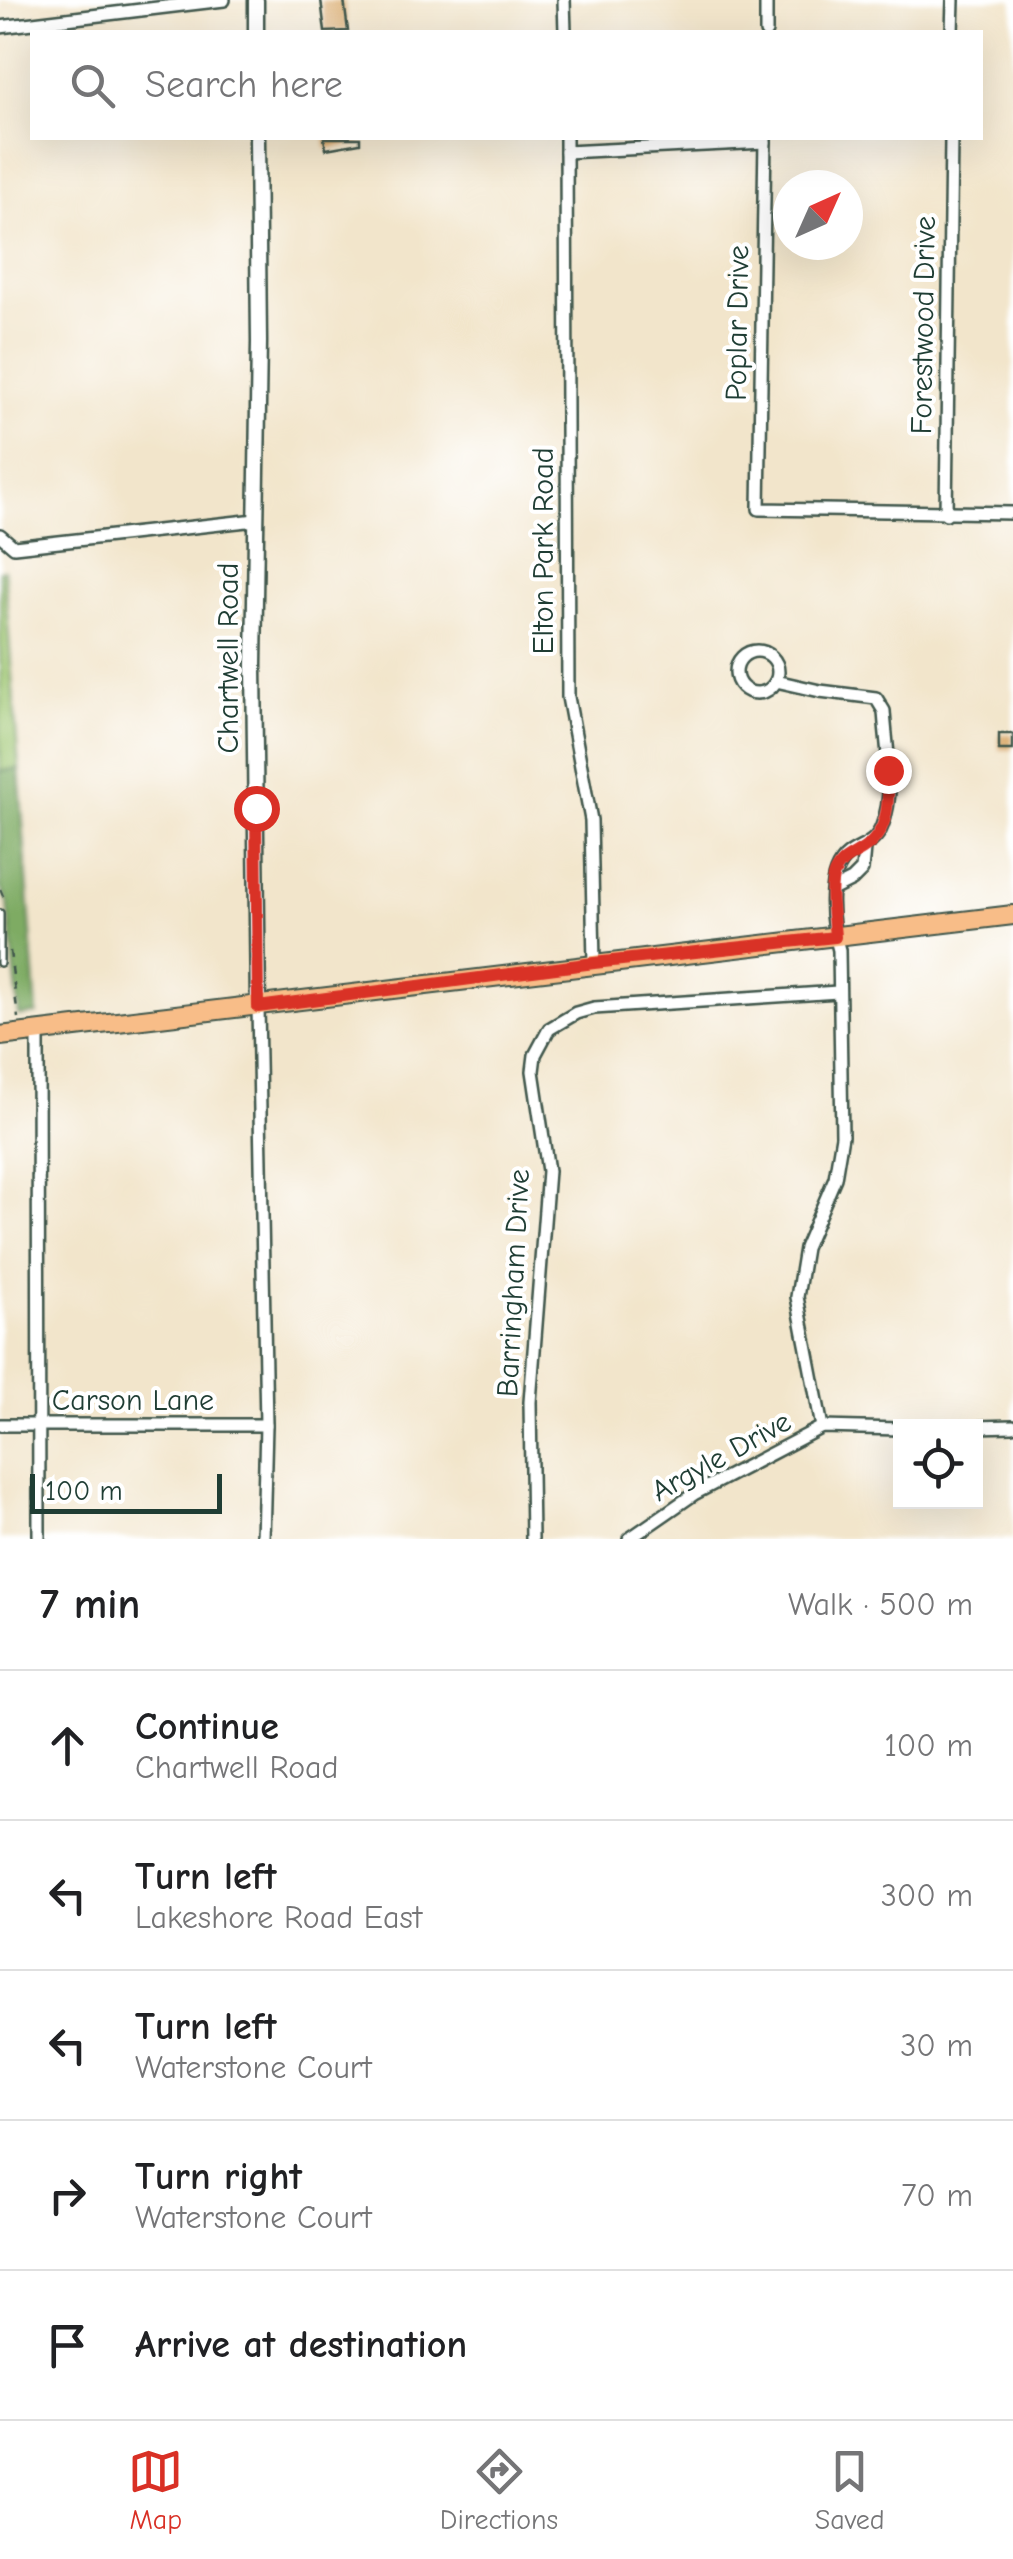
<!DOCTYPE html>
<meta charset="utf-8">
<style>
body{margin:0;font-family:"Comic Neue",sans-serif;background:#f6f6f6;color:#202124}
.controls{position:absolute;right:30px;bottom:30px;display:grid;overflow:hidden;border-radius:0px;box-shadow:0 10px 40px #0002}
.controls button{width:90px;height:90px;display:grid;place-items:center;padding:0;border:0;border-bottom:2px solid #e0e0e0;background:#fff;color:#202124;font:50px sans-serif}
.compass{position:absolute;left:773px;top:170px;width:90px;height:90px;border-radius:50%;background:#fff;box-shadow:0 10px 40px #0002;rotate:45deg}
.scale{position:absolute;left:30px;bottom:25px;width:192px;box-sizing:border-box;padding-left:10px;border:5px solid #1f3d34;border-top:0;font-size:28px;line-height:35px;white-space:nowrap;color:#1f3d34;-webkit-text-stroke:8px #fff;paint-order:stroke}
.stop{position:absolute;width:30px;height:30px;margin:-22px;border:8px solid #d93025;border-radius:50%;background:#fff}
.stop.end{background:#d93025;border-color:#fff;box-shadow:0 2px 10px #0008}
.list{margin:0;padding:0;list-style:none}
h2{display:flex;justify-content:space-between;align-items:center;height:130px;margin:0;padding:0 40px;font-size:42px}
h2 small{font-size:32px;font-weight:400;color:#757577}
.list li{display:grid;grid-template-columns:65px 1fr auto;gap:30px;align-items:center;box-sizing:border-box;height:150px;padding:0 40px;border-top:2px solid #e0e0e0}
.list b{display:block;font-size:38px;white-space:nowrap}
.list p{margin:0;font-size:32px;white-space:nowrap;color:#757577}
.list em{font-size:32px;font-style:normal;color:#757577}
.icon{flex:none;width:55px;height:55px;fill:none;stroke:currentColor;stroke-width:2;stroke-linecap:round;stroke-linejoin:round}
.map{position:relative;flex:none;width:1013px;height:1539px;overflow:hidden}
.search{position:absolute;background:#fff;box-shadow:0 10px 40px #0002;left:30px;right:30px;top:30px;height:110px;display:flex;align-items:center;gap:25px;box-sizing:border-box;padding:0 35px;border-radius:0px;color:#757577;font-size:38px}
.sheet{height:880px;background:#fff}
nav{display:flex;justify-content:space-around;align-items:center;box-sizing:border-box;height:140px;border-top:2px solid #e0e0e0;background:#fff;font-size:28px;color:#757577}
nav a{display:grid;justify-items:center;gap:5px}
nav .on{color:#d93025}
.map>svg:first-child{display:block}
</style>
<div class="map">
<svg width="1013" height="1539" viewBox="0 0 1013 1539">
<rect width="100%" height="100%" fill="#fff"/>
<filter id="ink" filterUnits="userSpaceOnUse"><feTurbulence type="fractalNoise" baseFrequency=".01" numOctaves="2"/><feDisplacementMap in="SourceGraphic" scale="20" xChannelSelector="R" yChannelSelector="G"/><feConvolveMatrix kernelMatrix="1 2 1 2 8 2 1 2 1" color-interpolation-filters="sRGB"/></filter>
<filter id="wash" filterUnits="userSpaceOnUse"><feTurbulence type="fractalNoise" baseFrequency=".0048" numOctaves="4" result="noise"/><feDisplacementMap in="SourceGraphic" scale="40" xChannelSelector="R" yChannelSelector="G"/><feGaussianBlur stdDeviation="2.25" result="paint"/><feColorMatrix in="noise" values="0 0 0 0 0 0 0 0 0 0 0 0 0 0 0 0 0 1.4 0 .05"/><feComposite in="paint" operator="in"/></filter>
<g filter="url(#wash)">
<rect width="100%" height="100%" fill="#f2e5cb"/>
<!-- green -->
<path fill="#9ec671" stroke="#5e8252" stroke-width="2.5" d="M4,570l15,199 -19,2v-200z"/>
<!-- forest -->
<path fill="#7eab63" stroke="#4e744c" stroke-width="2.5" d="M19,769l18,245 -18,2 -11,-113 -8,-16v-116z"/>
<g id="blocks">
<!-- building -->
<g fill="#daac6e">
<path d="M321,0h23l4,31 -23,1z"/>
<path d="M324,138h36v5l-34,6z"/>
<rect x="999" y="734" width="14" height="16"/>
</g>
</g>
</g>
<g filter="url(#ink)">
<use href="#blocks" fill-opacity="0" stroke="#3f564b" stroke-width="2.5"/>
<g fill="none" stroke-linecap="round" stroke-linejoin="round">
<!-- service casing -->
<g stroke="#3f564b" stroke-width="10">
<path id="service" d="M0,913v50"/>
</g>
<!-- minor casing -->
<g stroke="#3f564b" stroke-width="16">
<g id="minor">
<path d="M564,0l1,32"/>
<path d="M0,27l224,-27"/>
<path d="M766,32v-32"/>
<path d="M952,32l1,-32"/>
<path d="M566,138l2,559 23,123 3,143"/>
<path d="M765,138l-6,371 254,4"/>
<path d="M566,152l199,-10"/>
<path d="M946,514l5,-376"/>
<path d="M0,535l14,12 242,-27"/>
<circle cx="757" cy="672" r="21"/>
<path d="M776,681l44,10 56,7 8,13c2,36 12,80 -2,115 -7,19 -21,19 -34,29 -24,18 -17,70 -9,95l3,186 -7,42 -30,70 -8,49 25,130"/>
<path d="M834,889l18,-9 10,-10 2,-21"/>
<path d="M258,1007l8,418 -3,114"/>
<path d="M38,1032l1,507"/>
<path d="M0,1425h266"/>
<path d="M976,1427l37,-1"/>
<path d="M532,1539l-2,-137 18,-231 -15,-100 2,-16 14,-26 27,-16 18,-5 244,-16"/>
<path d="M629,1539l65,-45 128,-67 78,2"/>
</g>
</g>
<!-- tertiary casing -->
<g stroke="#3f564b" stroke-width="19">
<g id="tertiary">
<path d="M256,0v32"/>
<path d="M257,138l2,204 -5,323 4,342"/>
</g>
</g>
<!-- primary casing -->
<g stroke="#3f564b" stroke-width="22">
<path id="primary" d="M0,1036l1013,-121"/>
</g>
<!-- path -->
<g stroke="#3f564b" stroke-width="2.5" stroke-dasharray="8 8" stroke-linecap="butt">
<path d="M0,889l6,14"/>
<path d="M10,951l8,67"/>
</g>
<!-- service -->
<use href="#service" stroke="#fff" stroke-width="5"/>
<!-- minor -->
<use href="#minor" stroke="#fff" stroke-width="11"/>
<!-- tertiary -->
<use href="#tertiary" stroke="#fff" stroke-width="14"/>
<!-- primary -->
<use href="#primary" stroke="#f8bd88" stroke-width="18"/>
</g>
</g>
<g fill="none" stroke-linecap="round" stroke-linejoin="round" filter="url(#ink)">
<!-- route -->
<path stroke="#d93025" stroke-width="12" d="M256,808l2,199 336,-44 241,-26c-1,-18 -7,-47 -1,-63 7,-15 17,-17 29,-25 27,-17 26,-50 25,-79"/>
</g>
<g text-anchor="middle" stroke-width="8" stroke-linejoin="round" paint-order="stroke">
<!-- street labels -->
<g font-size="30" fill="#1f3d34" stroke="#fff">
<text transform="translate(737 323) rotate(-89)" y="10">Poplar Drive</text>
<text transform="translate(923 325) rotate(-89)" y="10">Forestwood Drive</text>
<text transform="translate(543 551) rotate(-90)" y="10">Elton Park Road</text>
<text transform="translate(228 658) rotate(-90)" y="10">Chartwell Road</text>
<text transform="translate(513 1283) rotate(-87)" y="10">Barringham Drive</text>
<text x="133" y="1410">Carson Lane</text>
<text transform="translate(721 1456) rotate(-29)" y="10">Argyle Drive</text>
</g>
</g>
</svg>
<div class="controls">
<button><svg class="icon" aria-label="locate" viewBox="0 0 24 24"><circle cx="12" cy="12" r="6"/><path d="M12 2v4M12 18v4M2 12h4M18 12h4"/></svg></button>
</div>
<svg class="compass" viewBox="-18 -18 36 36"><path d="M0-13l5 13h-10z" fill="#e53935"/><path d="M0 13l5-13h-10z" fill="#757577"/></svg>
<div class="scale">100 m</div>
<div class="stop" style="left:256px;top:808px"></div>
<div class="stop end" style="left:888px;top:770px"></div>
<div class="search"><svg class="icon" aria-label="search" viewBox="0 0 24 24"><circle cx="10" cy="10" r="6"/><path d="M15 15l6 6"/></svg>Search here</div>
</div>
<section class="sheet">
<h2>7 min<small>Walk · 500 m</small></h2>
<ul class="list">
<li><svg class="icon" aria-label="ahead" viewBox="0 0 24 24"><path d="M12 20V5M6 11l6-6 6 6"/></svg><div><b>Continue</b><p>Chartwell Road</p></div><em>100 m</em></li>
<li><svg class="icon" aria-label="left" viewBox="0 0 24 24"><path d="M17 20v-9H6M10 6l-5 5 5 5"/></svg><div><b>Turn left</b><p>Lakeshore Road East</p></div><em>300 m</em></li>
<li><svg class="icon" aria-label="left" viewBox="0 0 24 24"><path d="M17 20v-9H6M10 6l-5 5 5 5"/></svg><div><b>Turn left</b><p>Waterstone Court</p></div><em>30 m</em></li>
<li><svg class="icon" aria-label="right" viewBox="0 0 24 24"><path d="M7 20v-9h11M14 6l5 5-5 5"/></svg><div><b>Turn right</b><p>Waterstone Court</p></div><em>70 m</em></li>
<li><svg class="icon" aria-label="arrive" viewBox="0 0 24 24"><path d="M6 21V4h12l-3 4 3 4H6"/></svg><div><b>Arrive at destination</b></div></li>
</ul>
</section>
<nav>
<a class="on"><svg class="icon" aria-label="map" viewBox="0 0 24 24"><path d="M3 6l6-2 6 2 6-2v14l-6 2-6-2-6 2zM9 4v14M15 6v14"/></svg>Map</a>
<a><svg class="icon" aria-label="directions" viewBox="0 0 24 24"><path d="M12 3l9 9-9 9-9-9zM9 14v-3h6M13 9l2 2-2 2"/></svg>Directions</a>
<a><svg class="icon" aria-label="saved" viewBox="0 0 24 24"><path d="M7 4h10v16l-5-4-5 4z"/></svg>Saved</a>
</nav>
